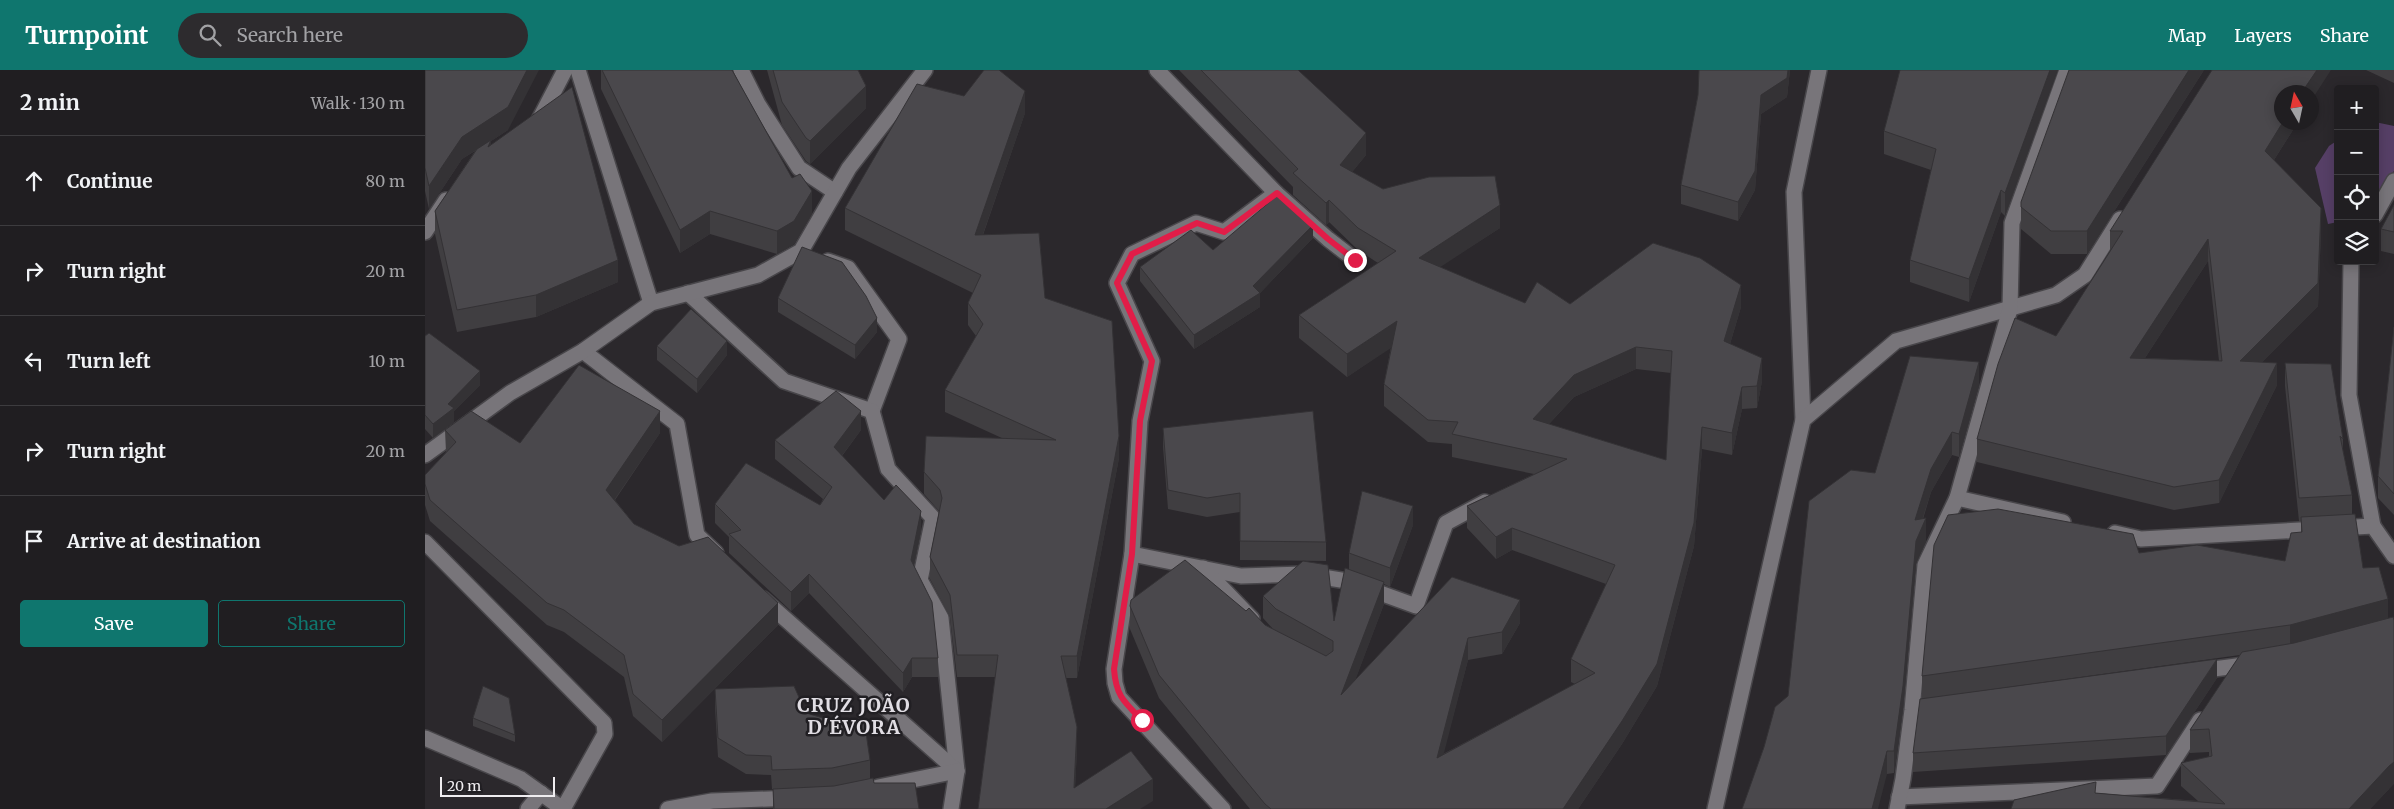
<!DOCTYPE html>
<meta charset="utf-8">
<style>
body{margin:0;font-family:Merriweather,serif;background:#2d2b2e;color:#f1f3f6}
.controls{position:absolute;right:15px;top:15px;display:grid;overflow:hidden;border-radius:5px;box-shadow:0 2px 12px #0003}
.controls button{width:45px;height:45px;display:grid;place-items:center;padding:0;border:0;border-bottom:1px solid #3d3c3f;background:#201e21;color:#f1f3f6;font:25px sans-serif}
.compass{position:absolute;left:1849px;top:15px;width:45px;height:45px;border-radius:50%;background:#201e21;box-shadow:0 2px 12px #0003;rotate:351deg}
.scale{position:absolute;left:15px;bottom:12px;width:115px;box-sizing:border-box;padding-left:5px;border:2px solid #efedf0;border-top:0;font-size:14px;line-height:18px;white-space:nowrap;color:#efedf0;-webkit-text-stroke:4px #211f23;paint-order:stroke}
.stop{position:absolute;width:15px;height:15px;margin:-11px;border:4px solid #e11d48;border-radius:50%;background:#fff}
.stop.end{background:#e11d48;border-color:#fff;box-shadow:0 1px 5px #0008}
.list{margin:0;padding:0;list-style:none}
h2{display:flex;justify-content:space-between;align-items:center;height:65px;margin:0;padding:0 20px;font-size:21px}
h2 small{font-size:16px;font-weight:400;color:#a2a2a5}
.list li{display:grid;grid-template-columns:32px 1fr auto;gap:15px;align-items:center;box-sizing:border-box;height:90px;padding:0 20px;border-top:1px solid #3d3c3f}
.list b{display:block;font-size:19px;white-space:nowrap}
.list em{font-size:16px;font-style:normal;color:#a2a2a5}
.actions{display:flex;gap:10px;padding:15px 20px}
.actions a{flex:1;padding:11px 0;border:1px solid #0f766e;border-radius:5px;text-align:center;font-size:18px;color:#0f766e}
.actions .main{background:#0f766e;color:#fff}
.icon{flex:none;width:28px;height:28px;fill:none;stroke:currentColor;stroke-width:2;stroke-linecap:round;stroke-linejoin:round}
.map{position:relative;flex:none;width:1969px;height:739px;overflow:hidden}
header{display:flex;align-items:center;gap:30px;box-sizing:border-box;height:70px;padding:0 25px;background:#0f766e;color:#fff}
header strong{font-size:24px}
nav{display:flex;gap:28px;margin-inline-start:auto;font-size:18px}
.search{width:350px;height:45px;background:#2d2b2e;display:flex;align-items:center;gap:12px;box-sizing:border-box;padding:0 18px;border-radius:28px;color:#a2a2a5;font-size:19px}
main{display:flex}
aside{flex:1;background:#201e21}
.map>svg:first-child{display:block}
</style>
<header>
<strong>Turnpoint</strong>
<div class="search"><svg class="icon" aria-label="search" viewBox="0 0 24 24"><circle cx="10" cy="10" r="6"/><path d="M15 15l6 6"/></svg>Search here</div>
<nav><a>Map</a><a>Layers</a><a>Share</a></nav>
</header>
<main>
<aside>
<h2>2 min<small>Walk · 130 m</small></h2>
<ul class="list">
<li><svg class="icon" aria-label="ahead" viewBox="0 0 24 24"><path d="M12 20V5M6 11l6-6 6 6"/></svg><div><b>Continue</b></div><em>80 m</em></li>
<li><svg class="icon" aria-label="right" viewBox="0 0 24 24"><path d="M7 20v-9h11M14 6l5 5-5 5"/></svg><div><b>Turn right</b></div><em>20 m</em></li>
<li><svg class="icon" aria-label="left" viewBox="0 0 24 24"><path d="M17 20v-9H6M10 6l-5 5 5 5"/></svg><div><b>Turn left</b></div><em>10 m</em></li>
<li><svg class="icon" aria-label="right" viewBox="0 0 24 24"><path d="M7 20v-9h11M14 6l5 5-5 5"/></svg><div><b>Turn right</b></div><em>20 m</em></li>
<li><svg class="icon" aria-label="arrive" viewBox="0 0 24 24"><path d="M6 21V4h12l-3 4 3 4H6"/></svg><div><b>Arrive at destination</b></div></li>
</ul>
<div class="actions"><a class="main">Save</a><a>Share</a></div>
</aside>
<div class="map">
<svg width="1969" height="739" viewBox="0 0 1969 739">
<rect width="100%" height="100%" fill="#2b282c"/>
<!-- green -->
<g fill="#563f66">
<path d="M1950,52l19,4v45l-19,24z"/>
<path d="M1913,70v82l-10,2 -13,-56 14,-22z"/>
</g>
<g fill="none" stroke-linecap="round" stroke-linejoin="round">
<!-- minor casing -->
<g stroke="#48464a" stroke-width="18">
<g id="minor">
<path d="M153,0l73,233"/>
<path d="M316,0l17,34 41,64 36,24"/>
<path d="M732,0l119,123"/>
<path d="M113,52l27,-52"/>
<path d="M1950,145l19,-34"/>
<path d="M0,162l21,-32"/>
<path d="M403,191l20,7 51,71 -27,72"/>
<path d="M1926,191l-2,134 24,131"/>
<path d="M263,223l96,88 88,30 16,58 45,49 -13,62 21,38 16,153"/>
<path d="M158,281l94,73 20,111 19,18"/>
<path d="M1378,350l-9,-228 25,-122"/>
<path d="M0,385l85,-62 73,-42 68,-48 107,-28 43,-24 48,-83 76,-98"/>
<path d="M1532,428l106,24"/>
<path d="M1690,463l26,6 232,-13 21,30"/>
<path d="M0,472l179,181 1,11 -42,75"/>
<path d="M707,484l109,22 63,-2 43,7 69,25 30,-83 39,-21"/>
<path d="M778,498l49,51"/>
<path d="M338,529l194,172"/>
<path d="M1773,601l54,-7"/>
<path d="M0,668l96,41 42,30"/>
<path d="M453,717l79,-16 -6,38"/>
<path d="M1474,727l258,-11 43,-66"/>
<path d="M103,739l13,-16"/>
<path d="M243,739l44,-8 81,-3"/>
<path d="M798,739l-104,-112 -4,-14 -1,-14 18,-115 8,-133 12,-60 -35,-78 15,-29 64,-31 28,9 52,-39 52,46 27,21"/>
<path d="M1290,739l88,-389 93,-79 160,-46 29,-20 35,-56"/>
<path d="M1472,739l6,-30 9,-69 13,-145 32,-67 53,-189 2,-86 55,-153"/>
</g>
</g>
<!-- minor -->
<use href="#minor" stroke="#78757a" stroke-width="15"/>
</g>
<!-- wall -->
<g fill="#403e41" fill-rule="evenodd">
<path d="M0,0l83,60 -17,11v3l127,138 -82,35 -79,15 -22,-98v-23l40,-60 -13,8 -33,50 -4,-18z"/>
<path d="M176,0h131l80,144 -18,30 -17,10 -67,-20 -30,19 -79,-164z"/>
<path d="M342,0h91l8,38 -56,56 -4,-3 -24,-36z"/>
<path d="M754,0h119l68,85 -14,17 31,17 117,39 -61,39 86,36 216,4 -11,37 32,37 -5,27 -15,1 -10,46 -30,-6 -8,97 -37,140 -35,58 -44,65h-328l-91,-111 -29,-69v-23l116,5 19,14 8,4 -10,-11v-22l71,25 15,-52v-16l64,-28 -23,62 -6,-3v20l-29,76 97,-103 68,46 -18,31 -34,6 -25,94 132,-70 -4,-2v-23l35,-75 -94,-34 -16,9 -29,-31v-22l67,-32 -82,-17v-13l-24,-2 -44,-36v-22l7,-37 -44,30 -48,-39v-23l79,-52 -20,-13 -29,-28 -3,3 -33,-30v-8zM1211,299l35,4 -5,87 -117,-36 25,-27z"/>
<path d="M1274,0h91l-3,27 -26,17 -6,76 -17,31 -57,-17v-19l17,-90z"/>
<path d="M1633,0l-53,146 -4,-4 -32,90 -59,-20v-22l21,-90 -47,-16v-23z"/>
<path d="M1779,0l-117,184h-36l-30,-25v-27z"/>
<path d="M1941,0h28v13z"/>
<path d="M600,43l-42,122 62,63 74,160 -42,220h-11l11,71 -2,39 78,13 -175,8 17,-132h-38l-7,-60 -20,-38v-22l9,-46 -15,-17v-22l80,-33 -59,-27v-22l31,-54 -8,-11v-22l5,-10 -128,-63v-22z"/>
<path d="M1873,52l-24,38 47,71 -3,75 -56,56 15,23 -58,118 -45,7 -197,-48v-23l79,-103 54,-84v-21zM1783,191l11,100 -74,-3z"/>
<path d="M1969,135v49l-13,-3v-22z"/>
<path d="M888,168l-53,55v14l-66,42 -54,-68v-14l73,-17z"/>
<path d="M353,228l99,34 -22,27 -77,-47z"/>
<path d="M1969,257v188l-16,-17v-22z"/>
<path d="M0,266l55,49 -26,26v11l-21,16 -8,-9z"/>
<path d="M232,276l70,9 -30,38 -40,-33z"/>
<path d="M1860,293l58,76v12l9,44v19l11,54 25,50 1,171 -19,20h-359l85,-16 102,8 -17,-15v-23l28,-6v-5l-19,1v-23l50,-75 -281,39 258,-16 -51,77 -253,17v-19l9,-54v-23l217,-123 146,8 16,-29v-11h-2l-14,-135z"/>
<path d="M1554,315l-20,72 -7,-2 -21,37 -8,27 3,22 -10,23 -13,145 -9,64 -7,1 -99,-78 87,-223z"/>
<path d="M738,358l163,114v19l-86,-1v-48l-33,5 -39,-8 -5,-62z"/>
<path d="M20,360l75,13 140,-10 -45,67 19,24 144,101 -116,117 -29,-26 -9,-39 -60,-45 -17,-7 -117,-104 -5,-16v-30l21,-23z"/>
<path d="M436,360l-19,26 42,44 37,30 -7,35 24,93v19h-26l-9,15 -94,-99 -18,18 -62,-58v-16l-14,-14v-19l105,1 3,-6 -48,-40v-19z"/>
<path d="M290,619l91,24 64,47v19l4,4 45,26h-146v-20h-1l-1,-14 -25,-1 -28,-17 -3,-49z"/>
<path d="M48,648l42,17v7l-42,-16z"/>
</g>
<!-- shaded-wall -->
<g fill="#343235">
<path d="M102,0h12l-31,60 -17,11v22l-3,-16 2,-6 -28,18 -33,50v-23l33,-49z"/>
<path d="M1363,0h2l-3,27 -26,17 -6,76 -17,31v-19l23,-107z"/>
<path d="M1625,0h8l-53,146v-23z"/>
<path d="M1764,0h15l-117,184v-23z"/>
<path d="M1892,0h14l-20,31v-9h-9z"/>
<path d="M441,16v22l-56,56v-23z"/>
<path d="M600,21v22l-50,144v-22z"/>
<path d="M1858,52h15l-33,52v-23z"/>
<path d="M941,63v22l-26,32v-22z"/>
<path d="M1576,120v22l-32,90v-23z"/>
<path d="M387,121v23l-18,30 -17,10v-23z"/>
<path d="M904,130v22l-3,3v-22z"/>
<path d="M1075,135v23l-81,53v-23z"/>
<path d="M1896,138v23l-3,75 -78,78v-23z"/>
<path d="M285,141v23l-30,19v-23z"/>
<path d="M888,155v13l-53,55v14l-66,42v-14l59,-49z"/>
<path d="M1783,169v22l-78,120v-23z"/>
<path d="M193,190v22l-82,35v-22z"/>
<path d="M1316,215v22l-17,57v-23z"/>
<path d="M452,248v14l-22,27v-14z"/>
<path d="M972,251v23l-50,33v-23z"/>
<path d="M302,271v14l-30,38v-14z"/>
<path d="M1211,277v22l-62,28 -41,44v-22l41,-44z"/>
<path d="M1337,288v23l-5,27v-22z"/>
<path d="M1554,292v23l-20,72v-23z"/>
<path d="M1852,293v22l-58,118v-23z"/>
<path d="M55,301v14l-26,26v11l-21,16v-14l15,-20z"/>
<path d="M1317,317v22l-10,46v-22z"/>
<path d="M235,341v22l-54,79v-22z"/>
<path d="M436,341v19l-27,36v-19z"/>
<path d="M1277,357v22l-8,97 -37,140 -35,58 -44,65h-15z"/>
<path d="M1527,362v23l-21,37 -16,50v-22l16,-51z"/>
<path d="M694,366v22l-42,220v-22z"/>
<path d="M988,436v19l-23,62v-19z"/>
<path d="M496,441v19l-10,49v-19z"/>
<path d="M1501,448v23l-10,23 -13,145 -9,64v-22l22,-210z"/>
<path d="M1087,458v22l-16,9v-22z"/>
<path d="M384,504v19l-18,18v-19z"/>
<path d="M959,512v22l-43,114v-23z"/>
<path d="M1963,529v23l-98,26v-23z"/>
<path d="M1095,530v23l-18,31v-22z"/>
<path d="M353,533v22l-116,117v-22z"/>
<path d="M1043,568v22l-31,120v-22z"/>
<path d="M487,588v19l-9,15v-19z"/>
<path d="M1792,589v19l-51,77v-19z"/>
<path d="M652,657v22l-3,60v-21z"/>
<path d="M1462,681v23l-9,35h-6z"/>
<path d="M1969,692v22l-24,25h-21l40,-43z"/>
<path d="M728,709v22l-13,8h-34z"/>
</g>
<!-- building -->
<g fill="#4a484c" stroke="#343235" fill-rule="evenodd">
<path d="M0,0h102l-19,37 -46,30 -33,49 -4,-18z"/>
<path d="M177,0h130l60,108 8,-4 12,17 -18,30 -17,10 -67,-20 -30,19z"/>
<path d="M348,0h85l8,16 -56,55 -4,-3 -24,-36z"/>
<path d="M559,0h15l26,21 -50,144 64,-2 6,65 67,23 7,115 -42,220h-16l16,71 -3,61 57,-37 22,28 -47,30h-128l20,-154h-41l-7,-60 -20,-38 12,-59 -2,-8 -16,-18 2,-36 130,4 -111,-50 38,-66 -15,-21 13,-28 -136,-67 72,-124 47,12z"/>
<path d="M776,0h97l68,63 -26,32 43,24 46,-12 66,-1 5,29 -81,53 106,45 12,-21 33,22 83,-61 47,15 41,27 -17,56 38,17 -5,28 -15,1 -10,46 -30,-6 -8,96 -37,141 -35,57 -59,88h-292l-6,-5 -106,-129 -29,-69 1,-6 54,-40 61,51 3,-3 16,17 61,31 7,-5v-10l-57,-32 -13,-13 40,-35 25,4 6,56 11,-53 39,14 -43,113 111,-118 68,23 -18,32 -34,6 -31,120 158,-85 -24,-14 44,-94 -103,-37 -16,9 -29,-31 100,-47 -115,-25 6,-12 -30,-2 -44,-36 13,-63 -50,33 -48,-39 97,-64 -38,-23 -29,-28 -3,3 -33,-30 5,-4zM1211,277l36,4 -6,109 -133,-41 41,-44z"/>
<path d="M1274,0h89l-1,8 -26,17 -6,76 -17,31 -57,-17 17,-90z"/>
<path d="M1475,0h150l-45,123 -4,-3 -32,89 -59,-19 26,-111 -52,-18z"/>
<path d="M1644,0h120l-102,161h-36l-30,-24v-5z"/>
<path d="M1787,0h105l-15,22h-21v30h2l-18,29 56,57 -3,75 -78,78 37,2 -58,117 -45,7 -197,-48 21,-75 17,-46 41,18 67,-105h-13zM1783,169l14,122 -92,-3z"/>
<path d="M147,17l46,173 -82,35 -79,15 -22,-99 42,-62 14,-9 -3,7z"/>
<path d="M854,124l34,31 -60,61 7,7 -66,42 -54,-68 51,-37 22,20z"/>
<path d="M1969,135v27l-13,-3z"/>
<path d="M377,177l40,15 24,34 11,22 -22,27 -77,-47z"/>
<path d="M266,239l36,32 -30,38 -40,-33z"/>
<path d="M1969,257v167l-16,-18z"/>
<path d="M4,263l51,38 -32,33 6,4 -21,16 -8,-9v-79z"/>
<path d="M1485,286l69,6 -20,72 -7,-2 -21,37 -16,51 11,-2 -10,23 -13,145 -9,65h-7l-15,58h-130l22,-62 11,-40 13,-11 21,-195 42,-31 24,3z"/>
<path d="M1860,293l46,1 12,75 -3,-3 12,59 -53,3z"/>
<path d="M154,295l81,46 -54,79 28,34 45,22 29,-9 70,66 -116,117 -29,-26 -9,-39 -60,-45 -17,-7 -117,-103 -5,-16v-9l31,-33 -11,-12 26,-19 49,32z"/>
<path d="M411,321l25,20 -27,36 50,53 12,-15 25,26 -10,49 21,42 6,56h-26l-9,15 -94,-99 -18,18 -62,-58 12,-4 -26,-26 31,-41 74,42 12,-18 -57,-47z"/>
<path d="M888,341l13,131 -86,-1v-48l-33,5 -39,-8 -5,-62z"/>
<path d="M937,421l51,15 -23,62 -41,-15z"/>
<path d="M1573,439l135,25 6,19 58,-8 88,16 6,-28 11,-1 -1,-15 54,-3 8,54 16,-1 9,32 -98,26 -368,51 12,-131 14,-30z"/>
<path d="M1968,547l1,3v142l-5,4 -40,43h-338l3,-9 82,-18 -1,11 130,11 -44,-41 31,-7 -3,-27 -19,1 52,-78 52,-9z"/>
<path d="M1792,589l-51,77 -253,17 7,-54z"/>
<path d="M58,616l26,12 6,37 -42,-17z"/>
<path d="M369,616l12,27 17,5 41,1 6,41 -38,8 -60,2 -1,-14 -25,-1 -28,-17 -3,-49z"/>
<path d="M448,708l1,5h41l4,26h-145l-1,-20 61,-3z"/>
</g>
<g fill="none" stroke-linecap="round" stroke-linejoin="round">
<!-- route -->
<path stroke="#e11d48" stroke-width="6" d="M717,650c-18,-18 -26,-24 -28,-51l18,-115 8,-133 12,-60 -35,-78 15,-29 65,-31 27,9 53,-39 51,46 27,21"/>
</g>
<g text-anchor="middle" stroke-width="5" stroke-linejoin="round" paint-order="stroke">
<!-- district labels -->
<g font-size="19" font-weight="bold" letter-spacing="1" fill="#e1dee4" stroke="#211f23">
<text x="429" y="642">CRUZ JOÃO<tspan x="429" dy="22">D'ÉVORA</tspan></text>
</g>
</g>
</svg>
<div class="controls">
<button>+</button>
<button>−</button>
<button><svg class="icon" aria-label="locate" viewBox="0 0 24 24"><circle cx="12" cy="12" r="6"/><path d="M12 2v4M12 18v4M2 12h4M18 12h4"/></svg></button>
<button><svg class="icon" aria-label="layers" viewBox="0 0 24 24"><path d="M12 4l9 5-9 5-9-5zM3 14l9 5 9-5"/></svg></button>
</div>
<svg class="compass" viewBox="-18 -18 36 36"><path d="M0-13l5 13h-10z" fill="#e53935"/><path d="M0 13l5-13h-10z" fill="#a2a2a5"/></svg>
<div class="scale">20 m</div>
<div class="stop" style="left:717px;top:650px"></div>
<div class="stop end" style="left:930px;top:190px"></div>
</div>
</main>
